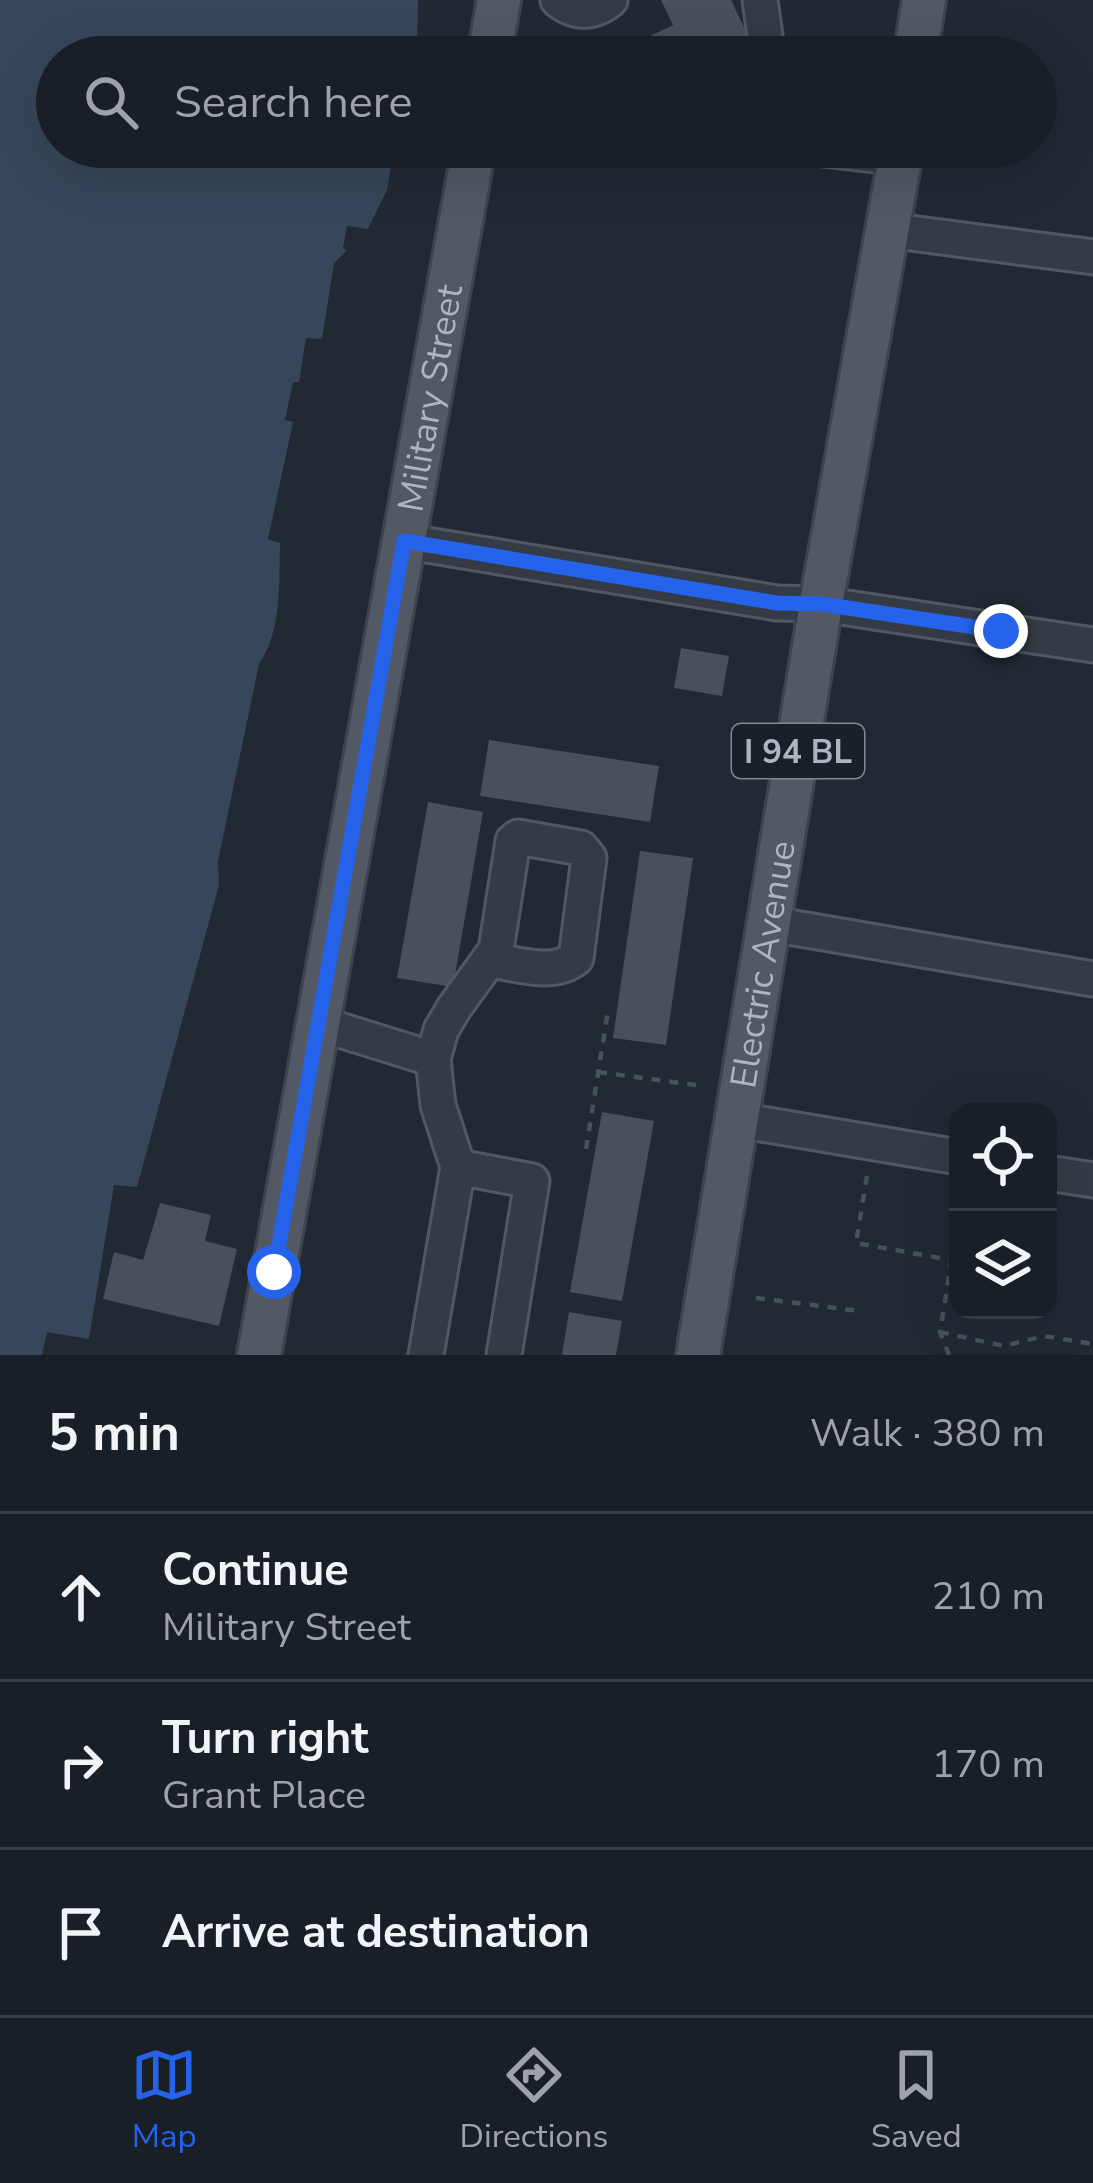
<!DOCTYPE html>
<meta charset="utf-8">
<style>
body{margin:0;font-family:"Nunito Sans",sans-serif;background:#262c32;color:#f1f3f6}
.controls{position:absolute;right:36px;bottom:36px;display:grid;overflow:hidden;border-radius:24px;box-shadow:0 12px 48px #0002}
.controls button{width:108px;height:108px;display:grid;place-items:center;padding:0;border:0;border-bottom:3px solid #373d43;background:#191f26;color:#f1f3f6;font:60px sans-serif}
.stop{position:absolute;width:36px;height:36px;margin:-27px;border:9px solid #2563eb;border-radius:50%;background:#fff}
.stop.end{background:#2563eb;border-color:#fff;box-shadow:0 3px 12px #0008}
.list{margin:0;padding:0;list-style:none}
h2{display:flex;justify-content:space-between;align-items:center;height:156px;margin:0;padding:0 48px;font-size:51px}
h2 small{font-size:39px;font-weight:400;color:#9fa2a7}
.list li{display:grid;grid-template-columns:78px 1fr auto;gap:36px;align-items:center;box-sizing:border-box;height:168px;padding:0 48px;border-top:3px solid #373d43}
.list b{display:block;font-size:45px;white-space:nowrap}
.list p{margin:0;font-size:39px;white-space:nowrap;color:#9fa2a7}
.list em{font-size:39px;font-style:normal;color:#9fa2a7}
.icon{flex:none;width:66px;height:66px;fill:none;stroke:currentColor;stroke-width:2;stroke-linecap:round;stroke-linejoin:round}
.map{position:relative;flex:none;width:1093px;height:1355px;overflow:hidden}
.search{position:absolute;background:#191f26;box-shadow:0 12px 48px #0002;left:36px;right:36px;top:36px;height:132px;display:flex;align-items:center;gap:30px;box-sizing:border-box;padding:0 42px;border-radius:66px;color:#9fa2a7;font-size:45px}
.sheet{height:660px;background:#191f26}
nav{display:flex;justify-content:space-around;align-items:center;box-sizing:border-box;height:168px;border-top:3px solid #373d43;background:#191f26;font-size:33px;color:#9fa2a7}
nav a{display:grid;justify-items:center;gap:6px}
nav .on{color:#2563eb}
.map>svg:first-child{display:block}
</style>
<div class="map">
<svg width="1093" height="1355" viewBox="0 0 1093 1355">
<rect width="100%" height="100%" fill="#212933"/>
<!-- water -->
<path fill="#38465b" d="M0,0h418l-1,57h-360v90h337l-7,43 -19,39 -21,-3 -4,22 4,2 -13,13 -12,76 -16,-1 -7,44h-6l-8,38 8,2 -25,117 12,4c-1,38 2,88 -21,121l-41,197 1,24 -82,302 -23,-2 -25,154 -42,-7 -5,23h-42z"/>
<!-- building -->
<g fill="#48505c">
<path d="M661,0h70l24,50 -15,7h-134l67,-32z"/>
<path d="M681,648l48,8 -7,40 -48,-8z"/>
<path d="M489,740l170,26 -9,56 -170,-26z"/>
<path d="M428,802l55,10 -30,175 -56,-9z"/>
<path d="M640,851l53,7 -27,187 -53,-7z"/>
<path d="M602,1112l52,9 -32,180 -52,-9z"/>
<path d="M160,1203l51,12 -6,26 32,8 -18,77 -116,-27 11,-47 29,8z"/>
<path d="M569,1312l53,9 -6,34h-54z"/>
</g>
<g fill="none" stroke-linecap="round" stroke-linejoin="round">
<!-- minor casing -->
<g stroke="#525862" stroke-width="39">
<g id="minor">
<path d="M558,0c17,14 35,14 52,0"/>
<path d="M760,0l8,57"/>
<path d="M806,147l94,11"/>
<path d="M888,230l205,27"/>
<path d="M403,541l374,62 44,1 272,41"/>
<path d="M771,924l322,55"/>
<path d="M317,1023l116,36 5,46 20,62"/>
<path d="M433,1059l8,-29 13,-22 42,-58 17,-109 5,-4 63,11 8,10 -13,100c-23,19 -58,6 -86,2"/>
<path d="M738,1120l220,37"/>
<path d="M1048,1173l45,7"/>
<path d="M426,1355l32,-188 74,14 -28,174"/>
</g>
</g>
<!-- major casing -->
<g stroke="#3e444d" stroke-width="48">
<g id="major">
<path d="M489,57l10,-57"/>
<path d="M915,57l9,-57"/>
<path id="s1" d="M259,1355l215,-1208"/>
<path id="s2" d="M698,1355l123,-751 81,-457"/>
</g>
</g>
<!-- path -->
<g stroke="#445356" stroke-width="4.5" stroke-dasharray="9 9" stroke-linecap="butt">
<path d="M598,1072l98,13"/>
<path d="M586,1149l22,-138"/>
<path d="M867,1176l-11,67 95,17"/>
<path d="M756,1298l104,13"/>
<path d="M940,1332l64,14 40,-10 49,8"/>
<path d="M949,1355l-9,-23 18,-111"/>
</g>
<!-- minor -->
<use href="#minor" stroke="#343b44" stroke-width="33"/>
<!-- major -->
<use href="#major" stroke="#525964" stroke-width="42"/>
</g>
<g fill="none" stroke-linecap="round" stroke-linejoin="round">
<!-- route -->
<path stroke="#2563eb" stroke-width="15" d="M274,1272l130,-731 373,62 44,1 180,27"/>
</g>
<g text-anchor="middle" stroke-width="9" stroke-linejoin="round" paint-order="stroke">
<!-- shield labels -->
<rect fill="#1a2028" stroke="#828893" stroke-width="3" x="732" y="724" width="132" height="54" rx="9"/>
<g font-size="33" font-weight="bold" fill="#aeb5c1">
<text x="798" y="763">I 94 BL</text>
</g>
<!-- street labels -->
<g font-size="36" fill="#aeb5c1" stroke="#1a2028">
<text dy="13" stroke="none"><textPath href="#s1" startOffset="972">Military Street</textPath></text>
<text dy="13" stroke="none"><textPath href="#s2" startOffset="396">Electric Avenue</textPath></text>
</g>
</g>
</svg>
<div class="controls">
<button><svg class="icon" aria-label="locate" viewBox="0 0 24 24"><circle cx="12" cy="12" r="6"/><path d="M12 2v4M12 18v4M2 12h4M18 12h4"/></svg></button>
<button><svg class="icon" aria-label="layers" viewBox="0 0 24 24"><path d="M12 4l9 5-9 5-9-5zM3 14l9 5 9-5"/></svg></button>
</div>
<div class="stop" style="left:274px;top:1272px"></div>
<div class="stop end" style="left:1001px;top:631px"></div>
<div class="search"><svg class="icon" aria-label="search" viewBox="0 0 24 24"><circle cx="10" cy="10" r="6"/><path d="M15 15l6 6"/></svg>Search here</div>
</div>
<section class="sheet">
<h2>5 min<small>Walk · 380 m</small></h2>
<ul class="list">
<li><svg class="icon" aria-label="ahead" viewBox="0 0 24 24"><path d="M12 20V5M6 11l6-6 6 6"/></svg><div><b>Continue</b><p>Military Street</p></div><em>210 m</em></li>
<li><svg class="icon" aria-label="right" viewBox="0 0 24 24"><path d="M7 20v-9h11M14 6l5 5-5 5"/></svg><div><b>Turn right</b><p>Grant Place</p></div><em>170 m</em></li>
<li><svg class="icon" aria-label="arrive" viewBox="0 0 24 24"><path d="M6 21V4h12l-3 4 3 4H6"/></svg><div><b>Arrive at destination</b></div></li>
</ul>
</section>
<nav>
<a class="on"><svg class="icon" aria-label="map" viewBox="0 0 24 24"><path d="M3 6l6-2 6 2 6-2v14l-6 2-6-2-6 2zM9 4v14M15 6v14"/></svg>Map</a>
<a><svg class="icon" aria-label="directions" viewBox="0 0 24 24"><path d="M12 3l9 9-9 9-9-9zM9 14v-3h6M13 9l2 2-2 2"/></svg>Directions</a>
<a><svg class="icon" aria-label="saved" viewBox="0 0 24 24"><path d="M7 4h10v16l-5-4-5 4z"/></svg>Saved</a>
</nav>
